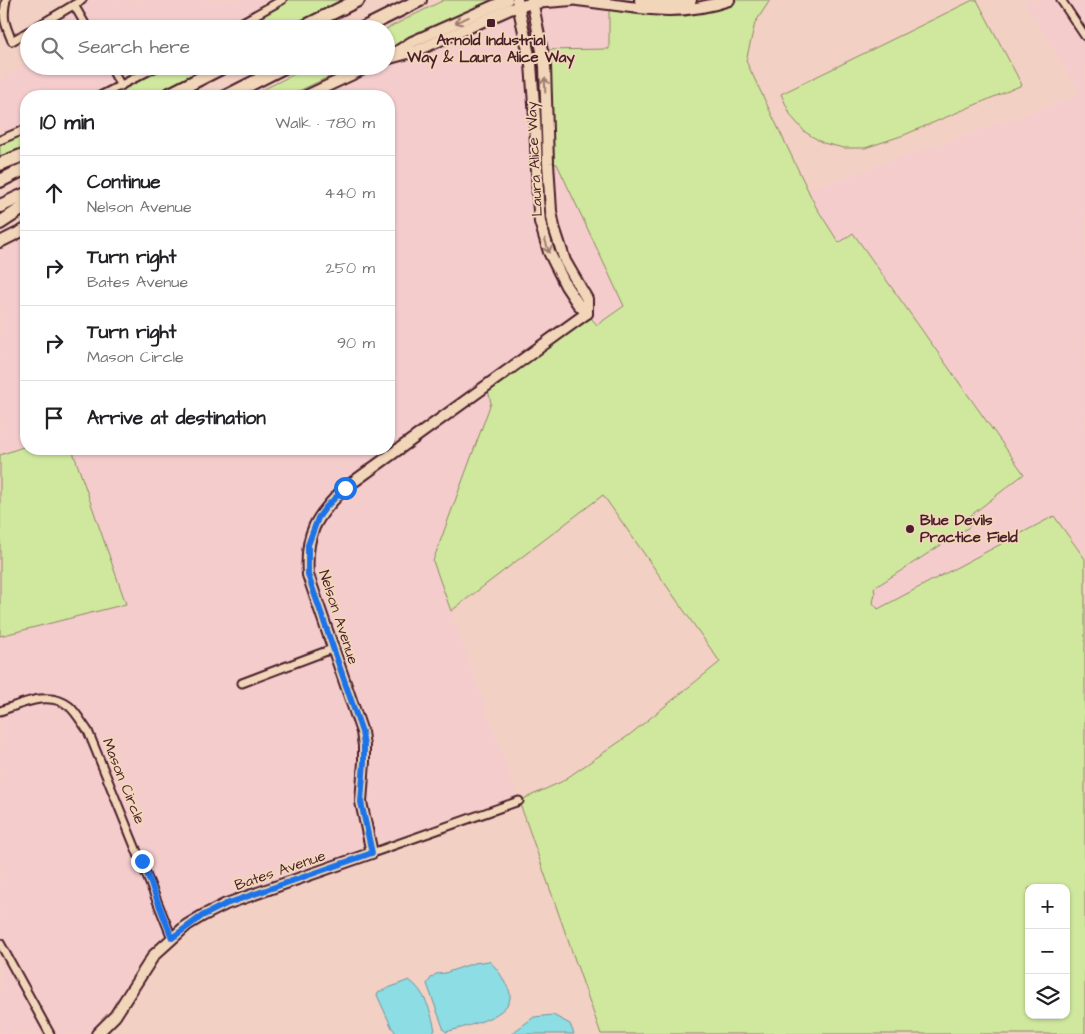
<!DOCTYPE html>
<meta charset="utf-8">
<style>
body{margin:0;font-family:"Architects Daughter",sans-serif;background:#f2f2f2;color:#202124}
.controls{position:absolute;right:15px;bottom:15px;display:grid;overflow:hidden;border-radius:10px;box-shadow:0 1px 4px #0004}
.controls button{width:45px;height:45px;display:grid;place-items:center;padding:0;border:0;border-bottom:1px solid #e0e0e0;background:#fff;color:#202124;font:25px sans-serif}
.stop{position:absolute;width:15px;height:15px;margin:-11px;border:4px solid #1a73e8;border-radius:50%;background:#fff}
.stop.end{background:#1a73e8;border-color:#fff;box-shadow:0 1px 5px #0008}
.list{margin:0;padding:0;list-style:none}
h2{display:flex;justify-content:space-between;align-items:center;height:65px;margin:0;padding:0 20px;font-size:21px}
h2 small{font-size:16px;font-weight:400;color:#757577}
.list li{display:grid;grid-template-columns:32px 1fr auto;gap:15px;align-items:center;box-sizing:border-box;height:75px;padding:0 20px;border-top:1px solid #e0e0e0}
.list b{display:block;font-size:19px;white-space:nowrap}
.list p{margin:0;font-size:16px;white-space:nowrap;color:#757577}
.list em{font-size:16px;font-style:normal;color:#757577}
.icon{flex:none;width:28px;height:28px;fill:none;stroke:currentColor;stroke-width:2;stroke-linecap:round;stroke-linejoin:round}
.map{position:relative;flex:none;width:1085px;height:1034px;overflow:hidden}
.search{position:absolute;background:#fff;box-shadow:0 1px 4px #0004;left:20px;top:20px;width:375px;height:55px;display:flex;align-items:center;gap:12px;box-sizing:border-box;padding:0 18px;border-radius:28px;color:#757577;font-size:19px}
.panel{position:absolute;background:#fff;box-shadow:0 1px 4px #0004;left:20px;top:90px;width:375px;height:365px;border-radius:20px}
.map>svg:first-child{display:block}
</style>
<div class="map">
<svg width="1085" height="1034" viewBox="0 0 1085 1034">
<rect width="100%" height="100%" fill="#f3d0c4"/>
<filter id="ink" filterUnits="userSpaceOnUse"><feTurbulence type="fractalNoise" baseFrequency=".02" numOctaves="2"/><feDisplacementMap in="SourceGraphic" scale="10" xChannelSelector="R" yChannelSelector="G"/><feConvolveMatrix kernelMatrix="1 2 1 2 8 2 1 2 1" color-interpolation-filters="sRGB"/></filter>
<g filter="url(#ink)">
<!-- built -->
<g fill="#f4cccc">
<path d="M91,0h191l-52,29h-184z"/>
<path d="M1023,0h62v559l-31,-43 -176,93 -5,-6 2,-10 -1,-5 95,-61 1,-11 54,-43 -171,-240 -14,10 -23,-36 -8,-17 273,-96z"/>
<path d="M533,3l76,1v45l-68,1z"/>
<path d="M503,17l13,2 2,4 11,52 -2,10 1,22 7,11 3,81 11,53 38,60 -29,-69 -10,-80 9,1 67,142 -27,20 -9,-13 -97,90 -58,158 84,234 -129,45h-6l-5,-3 -6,-16 -2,-15 3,-52 -3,-25 -33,-93 -13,4 33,100 2,26 -3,30 3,30 4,14 -2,8 -4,3 -151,55 -23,14 -20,16 -22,26 -31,49 -22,23h-87v-398l126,-32 -54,-155h317v-353h-65l61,-29z"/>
<path d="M29,61v5h129l-58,30h-74v33l-26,11v-60z"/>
<path d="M26,238v208l-26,9v-204z"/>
</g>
<!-- green -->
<g fill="#cfe89e" stroke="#8c8464" fill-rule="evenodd">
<path d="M282,0h78l-57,29h-73z"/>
<path d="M444,0h50l-108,50v-21z"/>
<path d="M729,0h41l-15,23 -9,38 70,146 23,36 14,-10 171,241 -54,42 3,6 -4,5 -95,61 1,5 -2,10 5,6 176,-93 31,43v475h-484l-82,-233 42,-19 67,-46 92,-74 -117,-167 -152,116 -18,-50 58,-158 -4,-17 100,-73 10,12 27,-19 -67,-142 -9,-1 -7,-113 68,-1v-45l51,7zM1029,888h37v127h-37z"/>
<path d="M973,0h4l45,85 -118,50 -39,13h-21l-21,-5 -18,-11 -14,-16 -10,-22z"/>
<path d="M158,66h70l-60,30h-68z"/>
<path d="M311,66h41l-64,30h-38z"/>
<path d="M26,129v25l-26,10v-24z"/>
<path d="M26,446v3h46l54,155 -126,32v-181z"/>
</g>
<!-- water -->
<g fill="#8cdde4" stroke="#72919a">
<path d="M489,961c7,6 12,13 16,22 3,5 6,9 5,15 -3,20 -47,29 -64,34l-2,-2 -17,-46 4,-6 5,-4 9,-1 29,-10z"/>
<path d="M409,980c16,11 22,32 26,50l-3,4h-35l-5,-6 -15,-33 1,-3z"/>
<path d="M553,1015l17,9 4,10h-63l23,-17z"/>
</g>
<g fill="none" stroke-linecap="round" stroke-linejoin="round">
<!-- street casing -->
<g stroke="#4a1f2b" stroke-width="11">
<g id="street">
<path d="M6,0c-4,18 -1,24 6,41l17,-10"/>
<path d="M1061,0l24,36"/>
<path d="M74,5l14,24"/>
<path d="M33,29l49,-29"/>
<path d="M230,29l52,-29"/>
<path d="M110,66l11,20"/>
<path d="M100,96l58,-30"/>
<path d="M0,140l26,-11"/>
<path d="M242,683l90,-34"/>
<path d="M0,711c21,-7 49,-21 69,-5 7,6 13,17 19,25l84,207"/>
<path d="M372,853l147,-52"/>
<path d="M0,943l50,91"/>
</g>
</g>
<!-- secondary casing -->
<g stroke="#4a1f2b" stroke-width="14">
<g id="secondary">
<path d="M517,0l14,64 4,54 3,81 2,23 9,30 17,34 12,18 9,9"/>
<path d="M532,0l13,66 3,97 3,48 3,16 11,34 22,38v14"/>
<path d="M577,0c56,6 96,19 152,0"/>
<path d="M640,0l12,2 39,-2"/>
<path d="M395,53l17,-11 95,-42"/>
<path d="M386,59l30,-8 94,-42 23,-6 39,-3"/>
<path d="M306,96l64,-30"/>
<path d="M0,242l26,-13"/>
<path d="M97,1034l18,-18 39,-61 33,-30 15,-9 24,-12 146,-51 -11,-51 3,-40v-16l-2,-14 -54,-157c-3,-42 8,-59 37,-87l242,-175"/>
</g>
</g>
<!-- highway casing -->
<g stroke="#4a1f2b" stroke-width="16">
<g id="highway">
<path d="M300,29l58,-29"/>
<path d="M362,29l58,-29"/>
<path d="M166,96l59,-30"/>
<path d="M227,96l59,-30"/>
<path d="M0,164l26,-10"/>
<path d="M0,181l26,-13"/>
<path d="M0,206l26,-12"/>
<path d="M0,223l26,-17"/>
</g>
</g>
<!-- street -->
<use href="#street" stroke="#f2d6b9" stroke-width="7"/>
<!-- secondary -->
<use href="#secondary" stroke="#f2d6b9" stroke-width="10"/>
<!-- highway -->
<use href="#highway" stroke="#f2d6b9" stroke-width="12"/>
</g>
<!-- one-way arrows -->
<defs><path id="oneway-shaft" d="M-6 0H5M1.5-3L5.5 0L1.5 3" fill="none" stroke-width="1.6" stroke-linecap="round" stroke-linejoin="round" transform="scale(1.25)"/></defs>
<g stroke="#9e7a72">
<use href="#oneway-shaft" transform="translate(462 20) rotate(156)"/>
<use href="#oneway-shaft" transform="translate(545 85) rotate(-92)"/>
<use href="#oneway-shaft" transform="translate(547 246) rotate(73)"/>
</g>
</g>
<g fill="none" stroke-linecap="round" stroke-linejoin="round" filter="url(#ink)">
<!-- route -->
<path stroke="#1a73e8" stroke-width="6" d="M142,861l30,77 30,-22 24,-12 146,-51 -11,-51 3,-40v-16l-2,-14 -54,-157v-30l10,-27 8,-11 19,-19"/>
</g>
<!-- markers -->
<g fill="#4a1f2b" stroke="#f2d6b9" stroke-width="2">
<rect x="486" y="18" width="10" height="10" rx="2.5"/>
<circle cx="910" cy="529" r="5"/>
</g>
<g text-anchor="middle" stroke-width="4" stroke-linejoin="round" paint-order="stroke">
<!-- poi labels -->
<g font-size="15" font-weight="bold" fill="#4a1f2b" stroke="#f2d6b9">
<text x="491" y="45">Arnold Industrial<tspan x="491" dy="17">Way &amp; Laura Alice Way</tspan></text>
<text x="920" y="525" text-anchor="start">Blue Devils<tspan x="920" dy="17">Practice Field</tspan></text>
</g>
<!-- street labels -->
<g font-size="15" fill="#4a1f2b" stroke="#f2d6b9">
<text transform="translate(534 159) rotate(-93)" y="5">Laura Alice Way</text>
<text transform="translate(339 617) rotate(72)" y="5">Nelson Avenue</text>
<text transform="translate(124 781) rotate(68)" y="5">Mason Circle</text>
<text transform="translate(280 870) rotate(-19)" y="5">Bates Avenue</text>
</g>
</g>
</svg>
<div class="controls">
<button>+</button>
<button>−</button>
<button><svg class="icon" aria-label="layers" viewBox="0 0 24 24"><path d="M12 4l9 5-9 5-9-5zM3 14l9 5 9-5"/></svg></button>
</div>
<div class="stop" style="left:345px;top:488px"></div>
<div class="stop end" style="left:142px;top:861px"></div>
<div class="search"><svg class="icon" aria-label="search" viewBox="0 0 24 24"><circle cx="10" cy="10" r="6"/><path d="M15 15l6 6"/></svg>Search here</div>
<section class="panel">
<h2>10 min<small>Walk · 780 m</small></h2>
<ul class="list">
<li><svg class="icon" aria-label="ahead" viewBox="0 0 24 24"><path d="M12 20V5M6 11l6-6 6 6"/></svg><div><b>Continue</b><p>Nelson Avenue</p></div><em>440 m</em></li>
<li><svg class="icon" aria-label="right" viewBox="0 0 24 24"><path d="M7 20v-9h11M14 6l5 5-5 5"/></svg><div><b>Turn right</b><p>Bates Avenue</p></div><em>250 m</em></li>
<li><svg class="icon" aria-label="right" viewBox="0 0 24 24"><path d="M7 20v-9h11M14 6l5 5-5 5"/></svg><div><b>Turn right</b><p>Mason Circle</p></div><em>90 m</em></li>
<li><svg class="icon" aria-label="arrive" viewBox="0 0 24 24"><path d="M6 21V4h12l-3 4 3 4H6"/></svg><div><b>Arrive at destination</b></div></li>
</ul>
</section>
</div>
